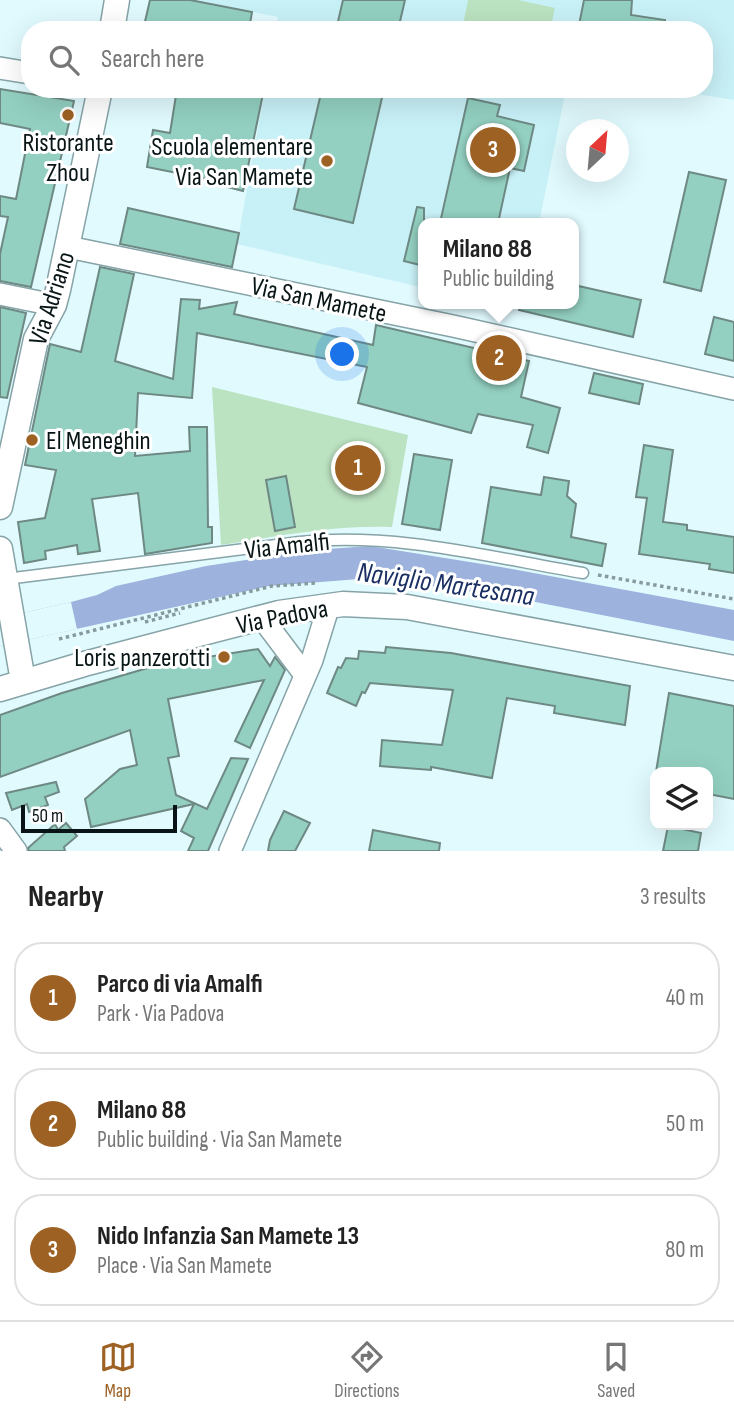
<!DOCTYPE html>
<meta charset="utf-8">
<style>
body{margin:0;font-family:"Sofia Sans Condensed",sans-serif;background:#f2f2f2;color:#222}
.controls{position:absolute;right:21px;bottom:21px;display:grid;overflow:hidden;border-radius:14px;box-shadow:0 7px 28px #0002}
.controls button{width:63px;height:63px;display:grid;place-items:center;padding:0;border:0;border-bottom:2px solid #e0e0e0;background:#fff;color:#222;font:35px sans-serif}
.compass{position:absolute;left:566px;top:119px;width:63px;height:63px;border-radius:50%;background:#fff;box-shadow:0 7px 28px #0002;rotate:26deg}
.scale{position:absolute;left:21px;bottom:18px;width:156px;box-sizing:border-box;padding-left:7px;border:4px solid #081415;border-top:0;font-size:19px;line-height:24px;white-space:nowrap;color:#081415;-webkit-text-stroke:5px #fff;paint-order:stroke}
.you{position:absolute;left:343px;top:355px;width:24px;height:24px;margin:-18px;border:5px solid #fff;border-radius:50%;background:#1a73e8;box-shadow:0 0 0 10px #1a73e833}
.badge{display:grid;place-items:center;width:46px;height:46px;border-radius:50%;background:#9d6123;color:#fff;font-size:23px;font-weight:700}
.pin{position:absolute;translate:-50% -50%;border:4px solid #fff;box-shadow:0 2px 7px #0006}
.popup{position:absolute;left:418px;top:218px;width:161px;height:91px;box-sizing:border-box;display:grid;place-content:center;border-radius:14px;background:#fff;filter:drop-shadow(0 2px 5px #0005);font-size:23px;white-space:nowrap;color:#767676}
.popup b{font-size:26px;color:#222}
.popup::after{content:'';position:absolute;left:50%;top:100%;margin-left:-14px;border:14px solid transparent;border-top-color:#fff}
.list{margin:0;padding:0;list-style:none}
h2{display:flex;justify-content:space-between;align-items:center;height:91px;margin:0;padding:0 28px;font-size:30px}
h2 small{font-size:23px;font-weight:400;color:#767676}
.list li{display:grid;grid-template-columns:46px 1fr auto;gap:21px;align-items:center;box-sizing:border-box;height:112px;margin:0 14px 14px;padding:0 14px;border:2px solid #e0e0e0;border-radius:28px}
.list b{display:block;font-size:26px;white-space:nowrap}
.list p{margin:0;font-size:23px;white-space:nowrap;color:#767676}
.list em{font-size:23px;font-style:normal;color:#767676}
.icon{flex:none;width:38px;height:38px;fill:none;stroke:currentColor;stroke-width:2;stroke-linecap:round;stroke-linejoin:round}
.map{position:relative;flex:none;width:734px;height:851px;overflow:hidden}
.search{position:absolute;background:#fff;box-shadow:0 7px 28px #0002;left:21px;right:21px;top:21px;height:77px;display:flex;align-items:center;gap:18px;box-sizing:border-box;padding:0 24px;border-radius:28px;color:#767676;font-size:26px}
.sheet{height:469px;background:#fff}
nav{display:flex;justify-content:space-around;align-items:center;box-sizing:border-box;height:98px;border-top:2px solid #e0e0e0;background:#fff;font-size:19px;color:#767676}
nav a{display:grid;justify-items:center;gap:4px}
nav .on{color:#9d6123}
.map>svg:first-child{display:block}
</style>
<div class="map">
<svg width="734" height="851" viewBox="0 0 734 851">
<rect width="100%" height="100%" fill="#e1fafe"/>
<!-- built -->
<g fill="#c8f1f7">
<path d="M190,0h544v100l-69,-11h39v-59h-428l2,-13z"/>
<path d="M265,89h301l-27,134h-115v65l-187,-44z"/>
</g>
<!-- green -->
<g fill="#bbe2c1">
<path d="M468,0h50l37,8 -5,22h-88z"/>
<path d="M212,387l196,48 -16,92c-58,-2 -113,9 -171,18z"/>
</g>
<!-- water -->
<path fill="#9db2dc" d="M370,546l131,21 233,43v31l-224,-44 -138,-19 -103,8 -269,60v-28l71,-16 26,-7 19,-9 90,-20 107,-16z"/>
<!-- pier -->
<path fill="#e1fafe" d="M71,602l6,27 -77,17v-28z"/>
<!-- building -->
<g fill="#93d0c1" stroke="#6e8983" stroke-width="2">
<path d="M150,0h40l62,12 -3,18h-106z"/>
<path d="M343,0h62l-7,30h-62z"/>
<path d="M584,0h48l-1,15 34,5 -1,10h-86z"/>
<path d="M0,89l74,12 -43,186 -31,-6v-27l8,-37 -8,-1v-20l16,3 14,-70 -30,-6z"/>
<path d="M177,89h87l-21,102 -31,-8v-3l-65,-13 6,-37 17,3z"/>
<path d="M322,89h62l-31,134 -59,-14z"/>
<path d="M468,98l32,7 -3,11 37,9 -10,46 -14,-3 -12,55h-58z"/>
<path d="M689,172l37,8 -25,111 -37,-9z"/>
<path d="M417,207l7,1v58l-20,-5z"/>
<path d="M128,208l111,25 -7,34 -112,-23z"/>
<path d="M100,267l34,7 -19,87 58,18 8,-80 19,1 -1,9 38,-7 -3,12 139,31 3,-20 153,36 -8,36 39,11 -12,45 -21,-6 6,-22 -55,-11 -7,19 -113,-30 9,-36 -170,-34 -5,65 -54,-5 -3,63 55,-5 -1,-24h18l1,100h4v16l-67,11 -7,-61 -46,6 8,52 -22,3 -1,-9 -32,6 1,8 -22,4 -6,-41 27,-4 11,-48 -31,-5 25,-121 31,8z"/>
<path d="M574,285l67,15 -8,37 -114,-27 1,-6h54z"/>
<path d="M0,307l26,6 -19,85 -7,-1z"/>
<path d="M714,317l20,5v39l-29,-7z"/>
<path d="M594,373l49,11 -4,20 -50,-11z"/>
<path d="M644,445l29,5 -10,72 24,3v5l47,7v36l-25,-4 1,-5 -71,-10 8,-56 -11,-1z"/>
<path d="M414,454l38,6 -12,70 -38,-6z"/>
<path d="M286,476l9,51 -20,4 -9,-51z"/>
<path d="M544,477l25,4 -2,15 9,8 -5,33 35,7 -4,22 -120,-23 9,-56 50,8z"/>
<path d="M386,647l65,6 179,33 -5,39 -71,-12 1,-7 -48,-8 -15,80 -61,-11v3l-51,-4 2,-26 60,5 11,-55 -83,-7 -5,10 -3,-1 -6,14 -29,-13 11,-26 3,1 5,-10 12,1 1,-8 26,2z"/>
<path d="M258,649l12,17 5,-9 10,13 -35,78 -15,-7 29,-61 -96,19 11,57 -11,2 8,37 31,14 24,-51 17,1 -40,92h-20l6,-13 -13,-7 13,-27 -103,23 -6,-28 35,-30 17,-4 -7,-35 -130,47v-62l62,-22 96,-28z"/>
<path d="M669,693l65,13v93l-26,-5v-22h-52z"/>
<path d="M56,782l3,10 -14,5 3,8 -19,7 -2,-8 -15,6 -6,-17z"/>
<path d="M284,811l26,12 -15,28h-27l2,-11z"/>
<path d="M66,823l11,13 -13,11 1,4h-36l-1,-3 27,-24 3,6z"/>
<path d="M668,826l33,7 -3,18h-35z"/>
<path d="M373,830l67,13 -1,8h-70z"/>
</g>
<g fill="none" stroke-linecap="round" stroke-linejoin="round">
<!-- service casing -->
<g stroke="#86a3a7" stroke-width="13">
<path id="service" d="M6,579l294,-37c95,-10 189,15 283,31"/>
</g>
<!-- minor casing -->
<g stroke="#86a3a7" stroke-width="24">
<g id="minor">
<path d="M0,68l30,5"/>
<path d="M68,247l385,79 281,63"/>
<path d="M0,294l54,11"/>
<path d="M262,618l43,57"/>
<path d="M0,829l16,22"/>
<path d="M230,851l82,-191 17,-55"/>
</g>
</g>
<!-- tertiary casing -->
<g stroke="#86a3a7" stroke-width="27">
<g id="tertiary">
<path d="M112,30l5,-30"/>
<path d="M0,507l36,-168 18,-34 4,-15 42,-201"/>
<path d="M0,549l23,132"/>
<path d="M0,689l84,-25 195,-51 64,-9 64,3 327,61"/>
</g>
</g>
<!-- path -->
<g stroke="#879a9d" stroke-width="3.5" stroke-dasharray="3.5 3.5" stroke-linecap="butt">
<path d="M598,575l136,24"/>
<path d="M355,580l23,-1 18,3"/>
<path d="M145,622l35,-9"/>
<path d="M59,639l213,-53 44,-3"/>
</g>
<!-- service -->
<use href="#service" stroke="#fff" stroke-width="10"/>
<!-- minor -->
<use href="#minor" stroke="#fff" stroke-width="21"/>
<!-- tertiary -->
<use href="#tertiary" stroke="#fff" stroke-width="24"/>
</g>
<!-- markers -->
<g fill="#9d6123" stroke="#fff" stroke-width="2.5">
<circle cx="68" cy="115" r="7"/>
<circle cx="327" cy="161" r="7"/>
<circle cx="32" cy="440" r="7"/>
<circle cx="224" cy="657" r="7"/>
</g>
<g text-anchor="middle" stroke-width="6" stroke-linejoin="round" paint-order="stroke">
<!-- poi labels -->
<g font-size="26" fill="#081415" stroke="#fff" text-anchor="end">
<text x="68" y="151" text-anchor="middle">Ristorante<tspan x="68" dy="30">Zhou</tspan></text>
<text x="313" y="155">Scuola elementare<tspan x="313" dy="30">Via San Mamete</tspan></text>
<text x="46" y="449" text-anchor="start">El Meneghin</text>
<text x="210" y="666">Loris panzerotti</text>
</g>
<!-- street labels -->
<g font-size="26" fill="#081415" stroke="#fff">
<text transform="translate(51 298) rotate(-72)" y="9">Via Adriano</text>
<text transform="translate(319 299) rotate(12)" y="9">Via San Mamete</text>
<text transform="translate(287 545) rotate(-6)" y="9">Via Amalfi</text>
<text transform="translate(282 616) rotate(-11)" y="9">Via Padova</text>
</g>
<!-- water labels -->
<g font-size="28" font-style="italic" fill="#1a2f62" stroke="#fff">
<text transform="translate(446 583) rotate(8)" y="10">Naviglio Martesana</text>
</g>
</g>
</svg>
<div class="controls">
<button><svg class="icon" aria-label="layers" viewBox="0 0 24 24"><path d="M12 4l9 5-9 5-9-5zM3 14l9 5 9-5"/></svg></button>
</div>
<svg class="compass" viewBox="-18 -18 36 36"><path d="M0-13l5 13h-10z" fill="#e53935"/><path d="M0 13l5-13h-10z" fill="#767676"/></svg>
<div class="scale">50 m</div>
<div class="you"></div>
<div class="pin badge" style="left:358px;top:468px">1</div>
<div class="pin badge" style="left:499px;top:358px">2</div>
<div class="popup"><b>Milano 88</b>Public building</div>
<div class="pin badge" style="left:493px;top:150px">3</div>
<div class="search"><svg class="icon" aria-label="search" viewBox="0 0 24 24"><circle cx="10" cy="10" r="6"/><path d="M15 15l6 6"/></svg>Search here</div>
</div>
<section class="sheet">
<h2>Nearby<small>3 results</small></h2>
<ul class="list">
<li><span class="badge">1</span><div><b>Parco di via Amalfi</b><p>Park · Via Padova</p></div><em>40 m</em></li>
<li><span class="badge">2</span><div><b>Milano 88</b><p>Public building · Via San Mamete</p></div><em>50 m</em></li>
<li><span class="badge">3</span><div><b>Nido Infanzia San Mamete 13</b><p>Place · Via San Mamete</p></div><em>80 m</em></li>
</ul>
</section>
<nav>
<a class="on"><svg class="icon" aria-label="map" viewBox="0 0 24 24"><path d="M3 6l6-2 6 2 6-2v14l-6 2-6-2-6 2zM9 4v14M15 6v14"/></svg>Map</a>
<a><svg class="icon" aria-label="directions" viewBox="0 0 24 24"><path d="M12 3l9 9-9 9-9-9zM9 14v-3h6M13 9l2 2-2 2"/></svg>Directions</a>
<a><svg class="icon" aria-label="saved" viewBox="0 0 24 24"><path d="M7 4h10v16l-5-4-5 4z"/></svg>Saved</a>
</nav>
